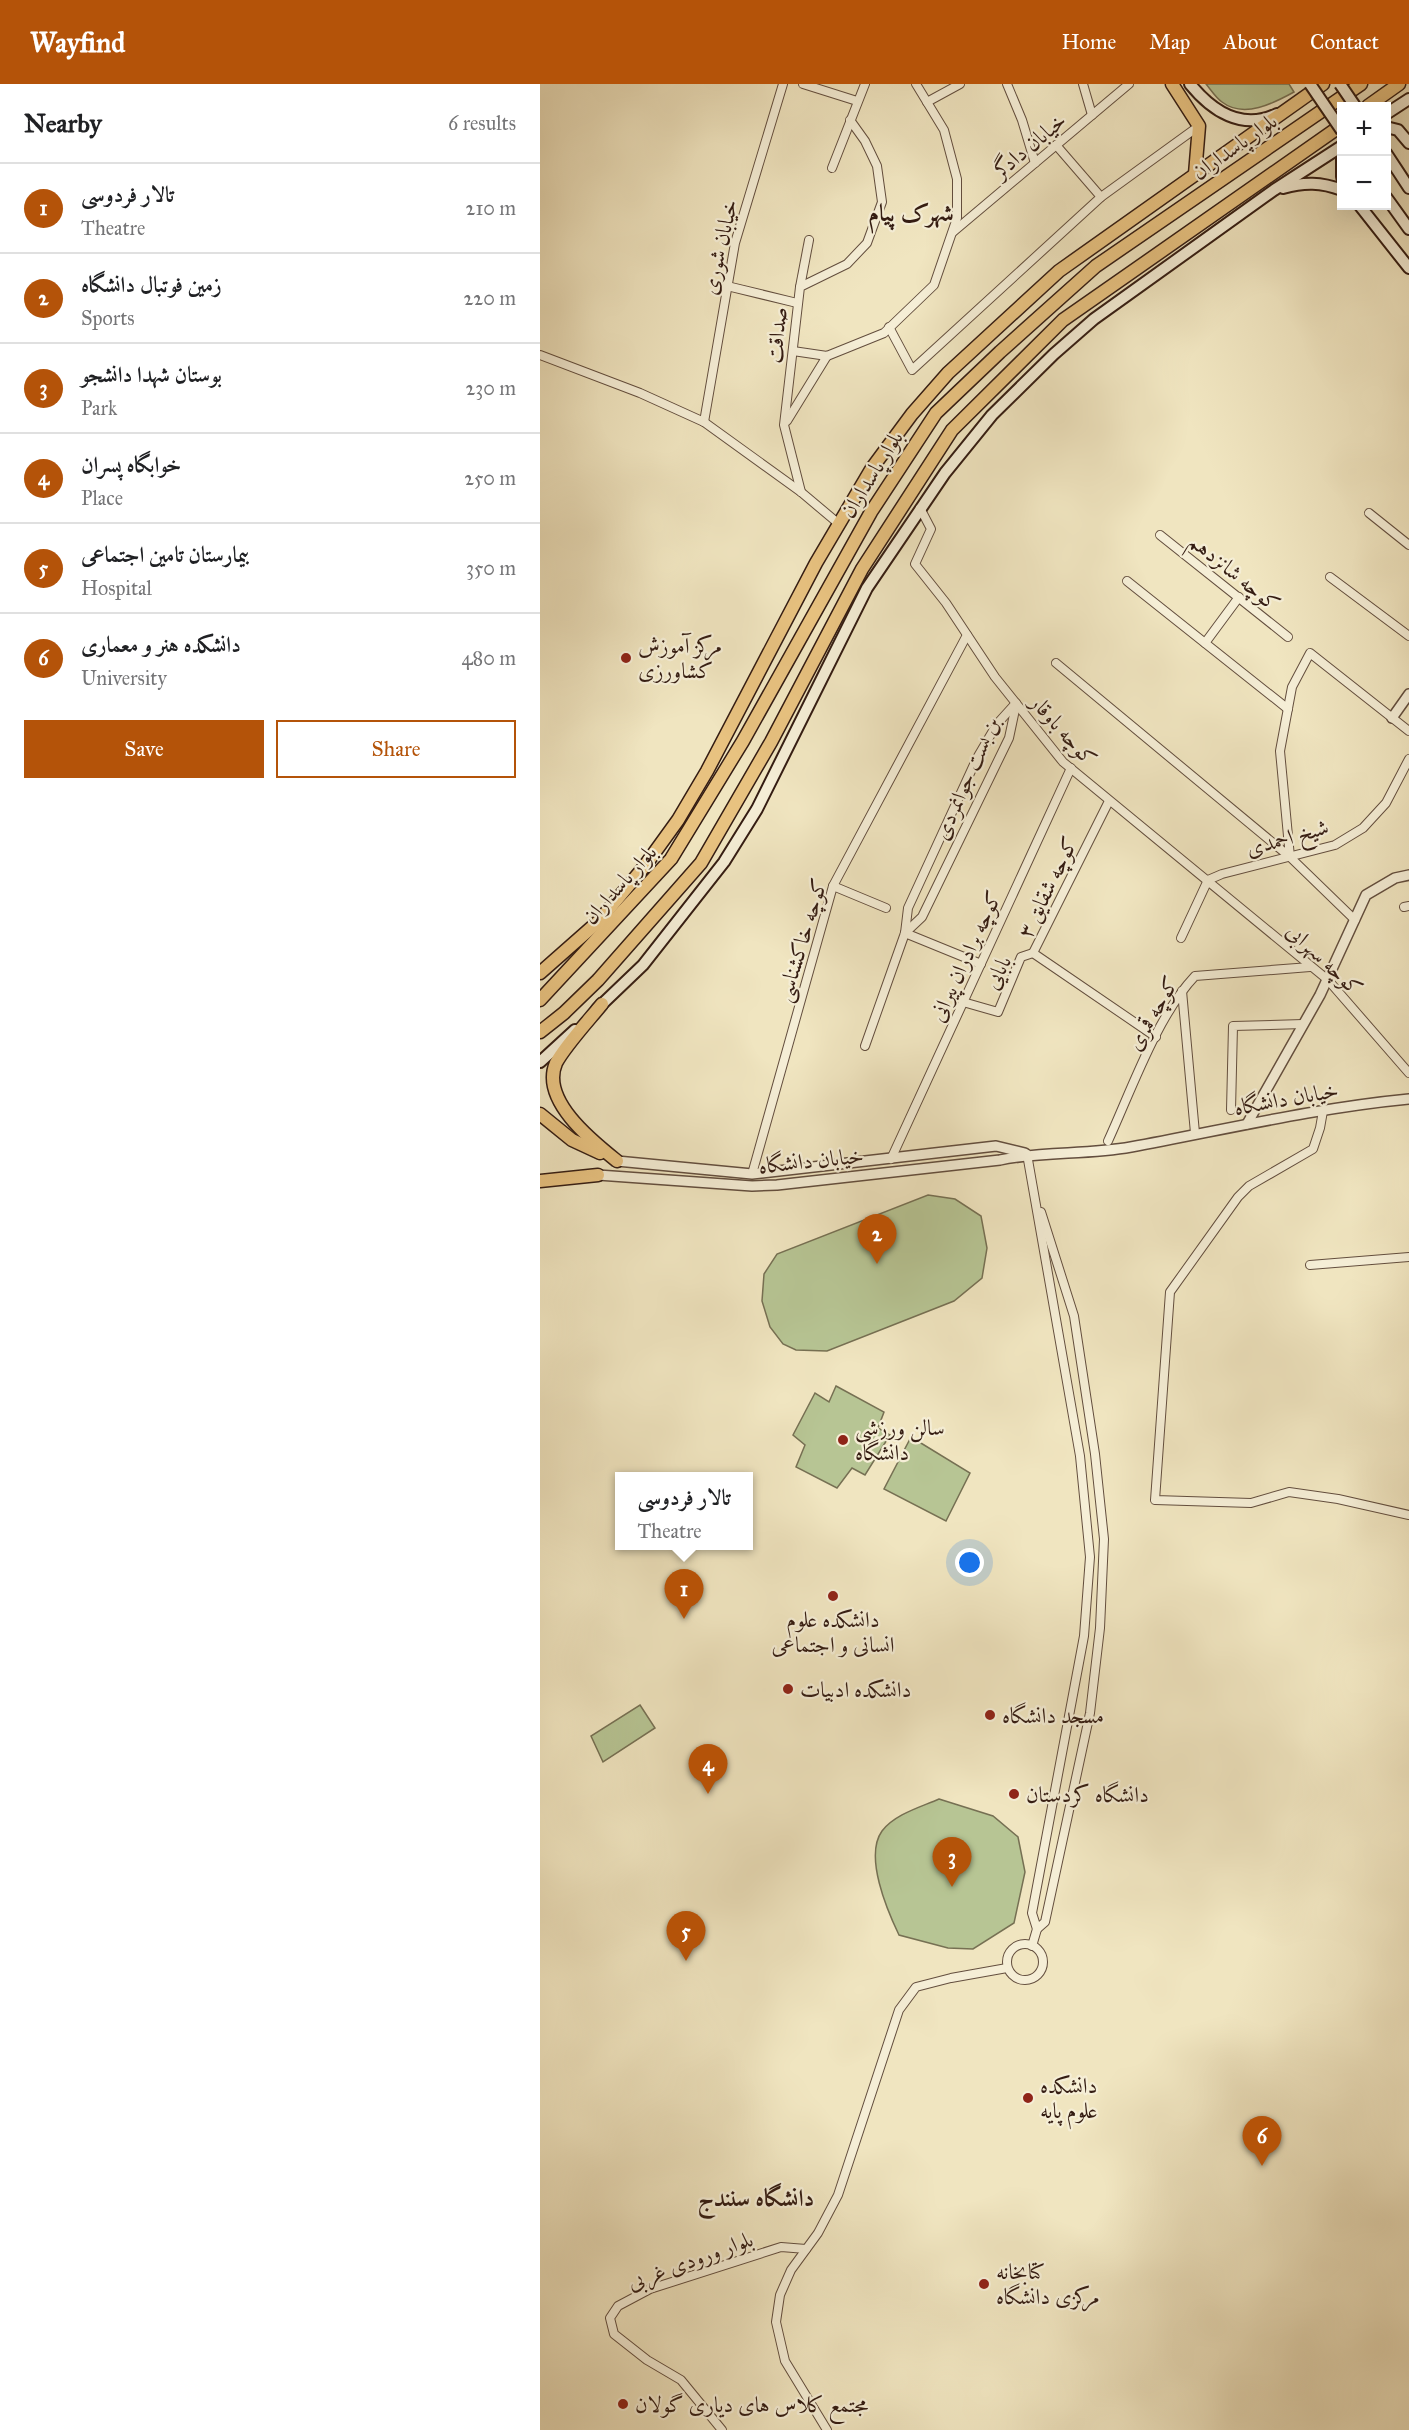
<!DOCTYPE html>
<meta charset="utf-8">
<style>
body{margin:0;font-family:"IM FELL Great Primer",Amiri,serif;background:#f6f6f6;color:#202124}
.controls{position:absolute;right:18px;top:18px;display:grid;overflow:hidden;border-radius:0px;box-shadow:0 6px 24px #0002}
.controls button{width:54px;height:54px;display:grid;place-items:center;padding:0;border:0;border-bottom:2px solid #e0e0e0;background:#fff;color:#202124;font:30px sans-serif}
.you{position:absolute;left:430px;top:1479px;width:21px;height:21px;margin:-15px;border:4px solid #fff;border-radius:50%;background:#1a73e8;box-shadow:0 0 0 9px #1a73e833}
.badge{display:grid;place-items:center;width:39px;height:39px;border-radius:50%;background:#b45309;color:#fff;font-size:20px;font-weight:700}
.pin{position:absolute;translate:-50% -50px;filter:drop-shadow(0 2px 3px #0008)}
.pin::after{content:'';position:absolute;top:32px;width:21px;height:18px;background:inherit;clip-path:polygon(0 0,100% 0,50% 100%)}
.popup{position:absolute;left:75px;top:1388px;width:138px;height:78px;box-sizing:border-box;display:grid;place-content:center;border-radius:0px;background:#fff;filter:drop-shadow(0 2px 4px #0005);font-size:20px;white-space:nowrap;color:#757577}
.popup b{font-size:22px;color:#202124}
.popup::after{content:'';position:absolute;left:50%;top:100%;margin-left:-12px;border:12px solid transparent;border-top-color:#fff}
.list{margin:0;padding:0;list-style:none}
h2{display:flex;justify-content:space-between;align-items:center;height:78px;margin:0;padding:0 24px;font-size:26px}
h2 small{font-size:20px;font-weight:400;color:#757577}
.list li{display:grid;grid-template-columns:39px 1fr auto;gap:18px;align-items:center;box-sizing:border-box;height:90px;padding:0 24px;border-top:2px solid #e0e0e0}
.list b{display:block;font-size:22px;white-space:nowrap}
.list p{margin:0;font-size:20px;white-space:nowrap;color:#757577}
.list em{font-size:20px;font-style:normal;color:#757577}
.actions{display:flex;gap:12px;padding:18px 24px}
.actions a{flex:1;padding:14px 0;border:2px solid #b45309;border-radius:0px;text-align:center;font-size:21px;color:#b45309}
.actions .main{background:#b45309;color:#fff}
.map{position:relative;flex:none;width:869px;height:2346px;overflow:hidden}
header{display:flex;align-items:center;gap:36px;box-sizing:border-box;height:84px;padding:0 30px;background:#b45309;color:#fff}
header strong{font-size:28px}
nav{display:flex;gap:33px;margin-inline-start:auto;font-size:21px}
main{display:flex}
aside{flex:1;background:#fff}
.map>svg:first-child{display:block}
</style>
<header>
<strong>Wayfind</strong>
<nav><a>Home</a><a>Map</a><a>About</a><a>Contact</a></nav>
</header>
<main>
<aside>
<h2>Nearby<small>6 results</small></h2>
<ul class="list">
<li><span class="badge">1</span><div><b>تالار فردوسی</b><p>Theatre</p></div><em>210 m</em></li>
<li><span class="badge">2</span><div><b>زمین فوتبال دانشگاه</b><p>Sports</p></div><em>220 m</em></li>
<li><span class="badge">3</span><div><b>بوستان شهدا دانشجو</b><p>Park</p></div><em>230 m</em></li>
<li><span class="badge">4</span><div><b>خوابگاه پسران</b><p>Place</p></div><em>250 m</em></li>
<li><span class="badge">5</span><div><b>بیمارستان تامین اجتماعی</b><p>Hospital</p></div><em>350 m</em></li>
<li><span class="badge">6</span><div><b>دانشکده هنر و معماری</b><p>University</p></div><em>480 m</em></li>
</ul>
<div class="actions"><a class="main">Save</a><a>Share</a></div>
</aside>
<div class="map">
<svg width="869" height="2346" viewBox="0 0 869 2346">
<rect width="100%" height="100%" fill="#f0e5c0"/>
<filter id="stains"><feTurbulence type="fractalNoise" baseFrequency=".00333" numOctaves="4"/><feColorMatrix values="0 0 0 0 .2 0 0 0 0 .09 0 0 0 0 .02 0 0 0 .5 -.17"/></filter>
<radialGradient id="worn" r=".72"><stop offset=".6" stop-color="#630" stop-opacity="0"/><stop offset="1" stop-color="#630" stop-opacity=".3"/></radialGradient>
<!-- green -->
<g fill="#b7c594" stroke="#767053" stroke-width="1.5">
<path d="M666,0h83l5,8c-20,11 -50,27 -72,10 -6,-4 -11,-12 -16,-18z"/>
<path d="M388,1111l27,4 26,17 6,32 -5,30 -28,23 -127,50 -31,-1 -13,-6 -13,-17 -8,-26 2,-27 13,-20z"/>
<path d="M296,1302l48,26 -6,16 12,7 -25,40 -13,-7 -15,20 -41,-21 9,-22 -12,-10 22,-42 14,9z"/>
<path d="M371,1353l59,36 -24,48 -62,-32z"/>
<path d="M100,1621l15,23 -52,34 -12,-26z"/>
<path d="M399,1715l54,17 25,21 7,35 -11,51 -41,26 -25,-1 -49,-13c-12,-25 -35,-79 -17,-104 13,-17 39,-24 57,-32z"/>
</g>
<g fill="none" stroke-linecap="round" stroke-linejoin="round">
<!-- minor casing -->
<g stroke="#634e3e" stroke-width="10">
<g id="minor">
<path d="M263,0l54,17"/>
<path d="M467,0l15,36 13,43"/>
<path d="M543,0l9,31"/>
<path d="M387,18l33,-18"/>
<path d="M516,61l45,52"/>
<path d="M292,84l33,-84"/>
<path d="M413,148l176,-148"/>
<path d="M187,202l70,17"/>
<path d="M260,203l9,-47"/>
<path d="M349,243l23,43 189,-173 98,-71"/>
<path d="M253,267l34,5 57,-23 50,-48 23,-67v-39l-13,-49 -28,-46"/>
<path d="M0,271l100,38 64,29 97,70 38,32"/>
<path d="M247,337l40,-65"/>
<path d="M164,338l31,-179 48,-159"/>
<path d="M261,408l-17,-67 16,-138 47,-23 20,-21 15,-41 -5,-36 -12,-25 -15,-21"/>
<path d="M380,424l11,21 -16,35 31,39 49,74 68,85 265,218 81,93"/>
<path d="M829,429l40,32"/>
<path d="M620,451l128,102"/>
<path d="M790,493l79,59"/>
<path d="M587,497l161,128"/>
<path d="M665,559l34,-46"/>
<path d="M516,579l234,194 -10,-106 12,-64 18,-34 99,78"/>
<path d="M569,717l-76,152 123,84"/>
<path d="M750,773l65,63"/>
<path d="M668,796l14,-6 113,-29 28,-17 23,-25 23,-44"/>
<path d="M293,802l53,22"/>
<path d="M864,823l5,-1"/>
<path d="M365,849l17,-16 87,-179 7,-33"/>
<path d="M365,849l76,31"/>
<path d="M641,854l27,-58"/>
<path d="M642,907l13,142"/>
<path d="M423,918l35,10 23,-55 12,-4"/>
<path d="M325,962l40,-113 3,-25 69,-150 20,-34 19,-21"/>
<path d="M691,1026l2,-84 70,-2"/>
<path d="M783,1027l-3,17 -7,21 -64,37 -11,11 -68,95 -15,208 96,3 38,-11 49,7 71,16"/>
<path d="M568,1057c23,-50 49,-125 87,-165l115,-9"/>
<path d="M487,1070l53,302 10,101 -6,79 -52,277 5,16 -5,17"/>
<path d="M351,1075l180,-391"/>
<path d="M212,1090l81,-288 134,-251"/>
<path d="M770,1181l99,-8"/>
<path d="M497,1845l8,-7 45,-209 10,-85 4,-89 -9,-85 -21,-138 -33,-104"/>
<circle cx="485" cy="1878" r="18"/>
<path d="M182,2346l-41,-50 -34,-20 -33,-26 -4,-16 8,-12 32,-17 131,-42 25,2"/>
<path d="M287,2346l-42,-69 -9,-39 4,-27 11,-25 27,-37 20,-38 61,-185 17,-23 35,-9 56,-10"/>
</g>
</g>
<!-- tertiary casing -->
<g stroke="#634e3e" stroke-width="12">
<g id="tertiary">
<path d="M852,634l17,-24"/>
<path d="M707,1040l73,-129 46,-100 29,-17 14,-3"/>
<path d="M77,1077l135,13 244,-28 29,7"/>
<path d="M58,1091l154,11 25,-1 223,-25c43,-9 87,-5 131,-13 92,-17 184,-39 278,-48"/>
</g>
</g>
<!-- secondary casing -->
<g stroke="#341c12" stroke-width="14">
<g id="secondary">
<path d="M650,0c22,27 52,47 87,30"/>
<path d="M846,30l23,-15"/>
<path d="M846,43l12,3 11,13"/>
<path d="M846,69l23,35"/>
<path d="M802,75v18"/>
<path d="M743,104c21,-6 38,-6 59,2"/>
<path d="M846,113l23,32"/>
<path d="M820,122l49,62"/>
<path d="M57,925l46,-44 81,-103 33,-53 110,-221 78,-115 47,-58 62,-61 40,-35 180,-129 68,-44"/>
<path d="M0,978l35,-32"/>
</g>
</g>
<!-- primary casing -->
<g stroke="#341c12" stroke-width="15">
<g id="primary">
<path d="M632,0l27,42 -4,48"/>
<path d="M828,22l31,-22"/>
<path d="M0,889l59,-52 45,-54 34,-47 29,-49 109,-208 56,-95 40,-54 36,-41 111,-102 264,-187"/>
<path d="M0,916l131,-141 72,-118 128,-229 65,-99 64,-61 96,-86 265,-182"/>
<path d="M62,920c-13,16 -37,42 -46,59 -16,37 36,78 61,98"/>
<path d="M0,948l24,-19 34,-33 103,-117 70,-121 91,-173 90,-139 111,-110 279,-195"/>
<path d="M0,1030l32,26 28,13"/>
<path d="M0,1097l58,-6"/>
</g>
</g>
<!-- minor -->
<use href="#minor" stroke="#f5eed6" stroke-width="8"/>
<!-- tertiary -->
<use href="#tertiary" stroke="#f5eed6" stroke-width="9"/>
<!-- secondary -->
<use href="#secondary" stroke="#f5eed6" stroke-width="10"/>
<!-- primary -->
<use href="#primary" stroke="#e8c280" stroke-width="12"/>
<!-- secondary-bridge casing -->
<g stroke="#341c12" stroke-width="14" stroke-linecap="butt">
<g id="secondary-bridge">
<path d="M770,0l32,47"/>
<path d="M800,0l15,22"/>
</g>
</g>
<!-- secondary-bridge -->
<use href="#secondary-bridge" stroke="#f5eed6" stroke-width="10"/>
</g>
<!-- markers -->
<g fill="#8f2418" stroke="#f5eed6" stroke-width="2">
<circle cx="86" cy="574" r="6"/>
<circle cx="303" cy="1356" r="6"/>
<circle cx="293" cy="1512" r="6"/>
<circle cx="248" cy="1605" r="6"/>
<circle cx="450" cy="1631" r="6"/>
<circle cx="474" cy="1710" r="6"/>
<circle cx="488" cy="2014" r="6"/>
<circle cx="444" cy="2200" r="6"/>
<circle cx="83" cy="2320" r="6"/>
</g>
<g text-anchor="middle" stroke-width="4.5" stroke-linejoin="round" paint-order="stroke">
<!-- street labels -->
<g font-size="22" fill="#341c12" stroke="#f5eed6">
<text transform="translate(489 61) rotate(-40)" y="8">خیابان دادگر</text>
<text transform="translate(694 62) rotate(-35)" y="8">بلوار پاسداران</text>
<text transform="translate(179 163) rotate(-77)" y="8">خیابان شوری</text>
<text transform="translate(236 251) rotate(-84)" y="8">صداقت</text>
<text transform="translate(331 390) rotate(-58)" y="8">بلوار پاسداران</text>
<text transform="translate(695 488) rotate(39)" y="8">کوچه شانزدهم</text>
<text transform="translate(524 646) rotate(48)" y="8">کوچه باوقار</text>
<text transform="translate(426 694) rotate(-66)" y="8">بن بست جوانمردی</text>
<text transform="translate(747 753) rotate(-16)" y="8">شیخ احمدی</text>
<text transform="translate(79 800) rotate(-48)" y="8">بلوار پاسداران</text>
<text transform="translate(507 803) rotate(-64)" y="8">کوچه شقایق ۳</text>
<text transform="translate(261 856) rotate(-73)" y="8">کوچه خاکشناسی</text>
<text transform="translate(425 872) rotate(-65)" y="8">کوچه برادران پیرانی</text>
<text transform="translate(785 875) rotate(43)" y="8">کوچه سهرابی</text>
<text transform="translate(457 888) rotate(-63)" y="8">بابایی</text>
<text transform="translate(612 929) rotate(-60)" y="8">کوچه قمری</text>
<text transform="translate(746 1014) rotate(-10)" y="8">خیابان دانشگاه</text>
<text transform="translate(271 1076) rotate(-6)" y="8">خیابان دانشگاه</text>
<text transform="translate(150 2176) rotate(-20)" y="8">بلوار ورودی غربی</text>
</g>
<!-- poi labels -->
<g font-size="22" fill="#341c12" stroke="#f5eed6" text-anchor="start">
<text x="98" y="569">مرکز آموزش<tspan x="98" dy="25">کشاورزی</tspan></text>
<text x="315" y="1351">سالن ورزشی<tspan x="315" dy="25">دانشگاه</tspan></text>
<text x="293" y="1543" text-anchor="middle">دانشکده علوم<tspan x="293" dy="25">انسانی و اجتماعی</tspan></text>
<text x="260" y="1613">دانشکده ادبیات</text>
<text x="462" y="1639">مسجد دانشگاه</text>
<text x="486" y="1718">دانشگاه کردستان</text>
<text x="500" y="2009">دانشکده<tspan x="500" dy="25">علوم پایه</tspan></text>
<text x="456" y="2195">کتابخانه<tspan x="456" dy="25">مرکزی دانشگاه</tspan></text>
<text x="95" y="2328">مجتمع کلاس های دیاری گولان</text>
</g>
<!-- neighbourhood labels -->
<g font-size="24" font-weight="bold" fill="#341c12" stroke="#f5eed6">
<text x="371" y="137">شهرک پیام</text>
<text x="216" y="2122">دانشگاه سنندج</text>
</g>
</g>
<rect width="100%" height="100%" filter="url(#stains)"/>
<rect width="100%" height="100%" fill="url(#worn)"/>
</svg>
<div class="controls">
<button>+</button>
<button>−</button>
</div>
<div class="you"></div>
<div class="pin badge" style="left:144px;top:1535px">1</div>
<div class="popup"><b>تالار فردوسی</b>Theatre</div>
<div class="pin badge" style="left:337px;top:1180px">2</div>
<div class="pin badge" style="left:412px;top:1803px">3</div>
<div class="pin badge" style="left:168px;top:1710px">4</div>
<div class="pin badge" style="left:146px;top:1877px">5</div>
<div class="pin badge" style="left:722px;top:2082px">6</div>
</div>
</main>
